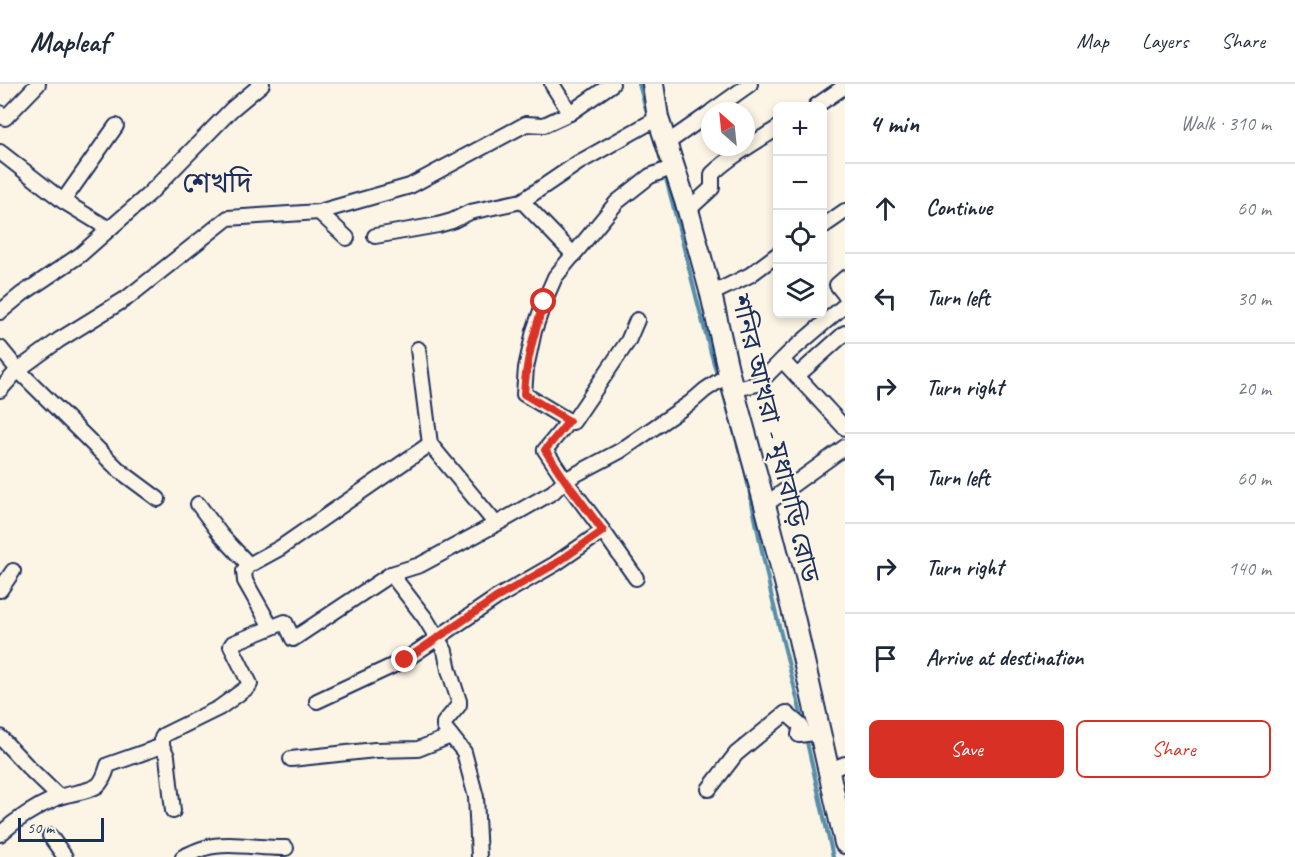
<!DOCTYPE html>
<meta charset="utf-8">
<style>
body{margin:0;font-family:Caveat,"Noto Sans Bengali",sans-serif;background:#f2f2f3;color:#1f2937}
.controls{position:absolute;right:18px;top:18px;display:grid;overflow:hidden;border-radius:9px;box-shadow:0 3px 9px #0003}
.controls button{width:54px;height:54px;display:grid;place-items:center;padding:0;border:0;border-bottom:2px solid #e0e1e3;background:#fff;color:#1f2937;font:30px sans-serif}
.compass{position:absolute;left:701px;top:18px;width:54px;height:54px;border-radius:50%;background:#fff;box-shadow:0 3px 9px #0003;rotate:333deg}
.scale{position:absolute;left:18px;bottom:15px;width:86px;box-sizing:border-box;padding-left:6px;border:3px solid #1b2f5e;border-top:0;font-size:16px;line-height:21px;white-space:nowrap;color:#1b2f5e;-webkit-text-stroke:4px #fcf5e5;paint-order:stroke}
.stop{position:absolute;width:18px;height:18px;margin:-14px;border:4px solid #d93025;border-radius:50%;background:#fff}
.stop.end{background:#d93025;border-color:#fff;box-shadow:0 2px 6px #0008}
.list{margin:0;padding:0;list-style:none}
h2{display:flex;justify-content:space-between;align-items:center;height:78px;margin:0;padding:0 24px;font-size:26px}
h2 small{font-size:20px;font-weight:400;color:#747a83}
.list li{display:grid;grid-template-columns:39px 1fr auto;gap:18px;align-items:center;box-sizing:border-box;height:90px;padding:0 24px;border-top:2px solid #e0e1e3}
.list b{display:block;font-size:22px;white-space:nowrap}
.list em{font-size:20px;font-style:normal;color:#747a83}
.actions{display:flex;gap:12px;padding:18px 24px}
.actions a{flex:1;padding:14px 0;border:2px solid #d93025;border-radius:9px;text-align:center;font-size:21px;color:#d93025}
.actions .main{background:#d93025;color:#fff}
.icon{flex:none;width:33px;height:33px;fill:none;stroke:currentColor;stroke-width:2;stroke-linecap:round;stroke-linejoin:round}
.map{position:relative;flex:none;width:845px;height:773px;overflow:hidden}
header{display:flex;align-items:center;gap:36px;box-sizing:border-box;height:84px;padding:0 30px;background:#fff;border-bottom:2px solid #e0e1e3}
header strong{font-size:28px}
nav{display:flex;gap:33px;margin-inline-start:auto;font-size:21px}
main{display:flex}
aside{flex:1;background:#fff}
.map>svg:first-child{display:block}
</style>
<header>
<strong>Mapleaf</strong>
<nav><a>Map</a><a>Layers</a><a>Share</a></nav>
</header>
<main>
<div class="map">
<svg width="845" height="773" viewBox="0 0 845 773">
<rect width="100%" height="100%" fill="#fcf5e5"/>
<filter id="ink" filterUnits="userSpaceOnUse"><feTurbulence type="fractalNoise" baseFrequency=".0167" numOctaves="2"/><feDisplacementMap in="SourceGraphic" scale="12" xChannelSelector="R" yChannelSelector="G"/><feConvolveMatrix kernelMatrix="1 2 1 2 8 2 1 2 1" color-interpolation-filters="sRGB"/></filter>
<g filter="url(#ink)">
<g fill="none" stroke-linecap="round" stroke-linejoin="round">
<!-- stream -->
<g stroke="#578ea9" stroke-width="4">
<path d="M639,0l9,33"/>
<path d="M655,55c23,79 40,160 63,239"/>
<path d="M721,301l24,85 26,124 32,128"/>
<path d="M806,654l27,119"/>
</g>
<!-- minor casing -->
<g stroke="#1b2f5e" stroke-width="18">
<g id="minor">
<path d="M552,0l18,29"/>
<path d="M816,22l29,-20"/>
<path d="M712,27l38,-27"/>
<path d="M0,29l5,5 33,-34"/>
<path d="M667,59l43,-30"/>
<path d="M0,68l63,49 46,28"/>
<path d="M63,117l53,-75"/>
<path d="M522,117l52,54"/>
<path d="M688,126l24,-22v-14c19,-18 42,-31 66,-46"/>
<path d="M319,128l28,26"/>
<path d="M822,143l23,-16"/>
<path d="M375,152l63,-11 14,-4 18,-9 52,-11 56,-38 80,-45"/>
<path d="M845,194l-8,7 8,10"/>
<path d="M711,210l39,-19 28,-21"/>
<path d="M0,228l22,-18 58,-39 69,-61 83,-85 30,-25"/>
<path d="M0,264l18,22 101,100 39,29"/>
<path d="M418,265l12,95 66,80"/>
<path d="M782,276l63,68"/>
<path d="M797,292l48,-43"/>
<path d="M734,305l24,-5 32,-32 55,-47"/>
<path d="M0,306l18,-20 41,-30 68,-42 101,-80 91,-6 91,-26 116,-62 18,1 26,-12 42,-29"/>
<path d="M569,337l-45,-27 2,-26 8,-37 10,-29 11,-25 62,-75 33,-26 24,-9"/>
<path d="M198,420l23,31 28,30"/>
<path d="M765,421l80,-58"/>
<path d="M603,447l33,47"/>
<path d="M391,490l34,44 20,33 4,19 10,31v4l-15,18v4l20,25 12,45 3,60"/>
<path d="M0,506l13,-19"/>
<path d="M271,543l-26,-46 -1,-10 5,-6 31,-17 150,-104"/>
<path d="M317,617l88,-41 91,-62 59,-34 48,-33 -38,-51 -20,-30 24,-29 4,1 55,-81 9,-21"/>
<path d="M0,653l29,31 30,29"/>
<path d="M162,662l5,10 6,55"/>
<path d="M291,675l84,-9 43,-1 33,-13"/>
<path d="M829,686l16,-6"/>
<path d="M709,705l27,-35 50,-41 15,13 -2,9 15,-2 7,1"/>
<path d="M0,750c17,-15 36,-27 56,-36 13,-5 29,-5 41,-12 6,-4 9,-14 11,-21l3,-1 51,-18v-8l2,-3 55,-27 29,-21 2,-3 -19,-38 2,-3 52,-21 8,17 98,-65 29,-9 89,-48 44,-25 12,-12 55,-29 70,-48 15,-13 24,-16"/>
<path d="M50,752l15,21"/>
<path d="M183,773c7,-3 14,-7 22,-9 23,-7 56,1 81,0"/>
</g>
</g>
<!-- secondary casing -->
<g stroke="#1b2f5e" stroke-width="24">
<path id="secondary" d="M653,0l5,34 30,92 23,84 18,80 36,131 29,112 51,226"/>
</g>
<!-- minor -->
<use href="#minor" stroke="#fcf5e5" stroke-width="14"/>
<!-- secondary -->
<use href="#secondary" stroke="#fcf5e5" stroke-width="20"/>
</g>
</g>
<g fill="none" stroke-linecap="round" stroke-linejoin="round" filter="url(#ink)">
<!-- route -->
<path stroke="#d93025" stroke-width="8" d="M405,576l91,-62 59,-34 48,-33 -38,-51 -20,-30 24,-29 -45,-27c2,-34 10,-60 20,-92"/>
</g>
<g text-anchor="middle" stroke-width="4.5" stroke-linejoin="round" paint-order="stroke">
<!-- street labels -->
<g font-size="26" fill="#1b2f5e" stroke="#fcf5e5">
<text transform="translate(776 354) rotate(76)" y="9">শনির আখরা - মৃধাবাড়ি রোড</text>
</g>
<!-- quarter labels -->
<g font-size="28" fill="#1b2f5e" stroke="#fcf5e5">
<text x="217" y="108">শেখদি</text>
</g>
</g>
</svg>
<div class="controls">
<button>+</button>
<button>−</button>
<button><svg class="icon" aria-label="locate" viewBox="0 0 24 24"><circle cx="12" cy="12" r="6"/><path d="M12 2v4M12 18v4M2 12h4M18 12h4"/></svg></button>
<button><svg class="icon" aria-label="layers" viewBox="0 0 24 24"><path d="M12 4l9 5-9 5-9-5zM3 14l9 5 9-5"/></svg></button>
</div>
<svg class="compass" viewBox="-18 -18 36 36"><path d="M0-13l5 13h-10z" fill="#e53935"/><path d="M0 13l5-13h-10z" fill="#747a83"/></svg>
<div class="scale">50 m</div>
<div class="stop" style="left:544px;top:218px"></div>
<div class="stop end" style="left:405px;top:576px"></div>
</div>
<aside>
<h2>4 min<small>Walk · 310 m</small></h2>
<ul class="list">
<li><svg class="icon" aria-label="ahead" viewBox="0 0 24 24"><path d="M12 20V5M6 11l6-6 6 6"/></svg><div><b>Continue</b></div><em>60 m</em></li>
<li><svg class="icon" aria-label="left" viewBox="0 0 24 24"><path d="M17 20v-9H6M10 6l-5 5 5 5"/></svg><div><b>Turn left</b></div><em>30 m</em></li>
<li><svg class="icon" aria-label="right" viewBox="0 0 24 24"><path d="M7 20v-9h11M14 6l5 5-5 5"/></svg><div><b>Turn right</b></div><em>20 m</em></li>
<li><svg class="icon" aria-label="left" viewBox="0 0 24 24"><path d="M17 20v-9H6M10 6l-5 5 5 5"/></svg><div><b>Turn left</b></div><em>60 m</em></li>
<li><svg class="icon" aria-label="right" viewBox="0 0 24 24"><path d="M7 20v-9h11M14 6l5 5-5 5"/></svg><div><b>Turn right</b></div><em>140 m</em></li>
<li><svg class="icon" aria-label="arrive" viewBox="0 0 24 24"><path d="M6 21V4h12l-3 4 3 4H6"/></svg><div><b>Arrive at destination</b></div></li>
</ul>
<div class="actions"><a class="main">Save</a><a>Share</a></div>
</aside>
</main>
